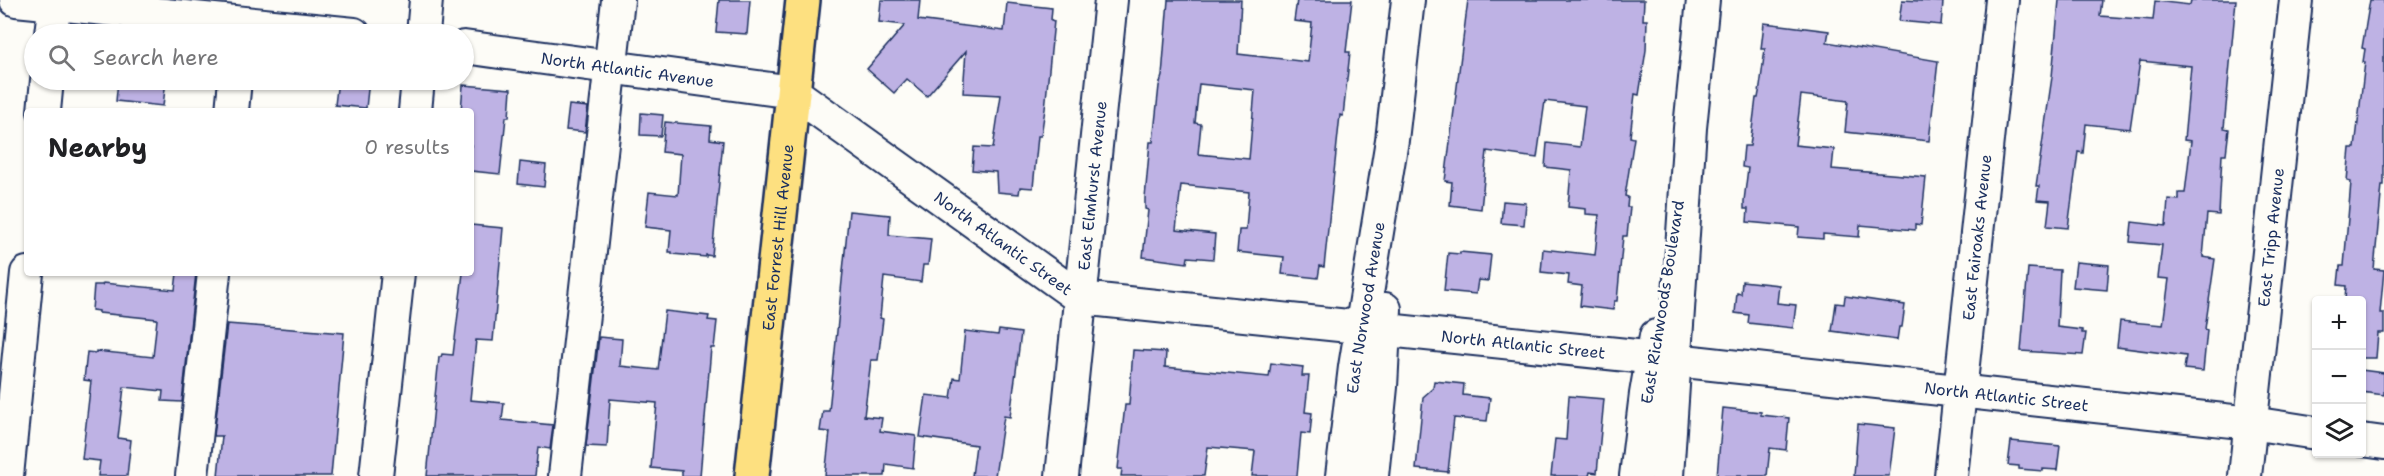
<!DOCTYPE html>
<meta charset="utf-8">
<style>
body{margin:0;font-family:"Shantell Sans",sans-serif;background:#f2f2f2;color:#202124}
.controls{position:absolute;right:18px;bottom:18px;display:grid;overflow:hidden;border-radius:6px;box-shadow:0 2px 4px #0004}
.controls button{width:54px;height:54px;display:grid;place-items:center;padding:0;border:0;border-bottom:2px solid #e0e0e0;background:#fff;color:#202124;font:30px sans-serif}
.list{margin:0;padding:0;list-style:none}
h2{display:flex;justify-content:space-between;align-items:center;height:78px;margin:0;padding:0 24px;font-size:26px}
h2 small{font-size:20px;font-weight:400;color:#757577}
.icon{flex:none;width:33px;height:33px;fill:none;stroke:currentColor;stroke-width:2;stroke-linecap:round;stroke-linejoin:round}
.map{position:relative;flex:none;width:2384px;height:476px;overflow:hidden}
.search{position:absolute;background:#fff;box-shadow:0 2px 4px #0004;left:24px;top:24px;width:450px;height:66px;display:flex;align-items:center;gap:15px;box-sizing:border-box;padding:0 21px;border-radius:33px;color:#757577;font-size:22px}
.panel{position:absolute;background:#fff;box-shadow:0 2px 4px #0004;left:24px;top:108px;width:450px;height:168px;border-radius:6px}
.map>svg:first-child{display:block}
</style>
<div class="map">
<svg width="2384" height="476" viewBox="0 0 2384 476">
<rect width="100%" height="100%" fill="#fdfcf7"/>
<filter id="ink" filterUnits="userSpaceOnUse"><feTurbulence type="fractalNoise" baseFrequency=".0167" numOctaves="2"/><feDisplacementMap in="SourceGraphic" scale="12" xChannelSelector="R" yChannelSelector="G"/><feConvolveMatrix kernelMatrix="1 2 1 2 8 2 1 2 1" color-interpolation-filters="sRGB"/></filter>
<g filter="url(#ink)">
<!-- building -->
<g fill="#beb2e4" stroke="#1b2f5e" stroke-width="1.5" fill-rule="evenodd">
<path d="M719,0h31l-3,34 -31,-2z"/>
<path d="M881,0h39l-2,20 86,11 3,-28 45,5 -1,12 3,1 -9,88 -4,27h-3l-5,52 -13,-1 -1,7 -22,-2 -1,-20 -24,-2 2,-23 19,1 8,-53 -38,-2 3,-42 -39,45 -20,-17 -13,14 -27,-24 38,-44 -26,-3z"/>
<path d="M1168,0h73l-3,54 70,8 4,-39 -18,-2 3,-21h55l-6,52h4l-7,64 -3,-1 -16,152 -4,-1 -2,12 -36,-4 2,-17 -47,-5 2,-22h7l3,-38 -68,-7 -5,45 39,4 -2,25 -25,-2 -1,6 -44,-6 5,-47 -3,-1v-11l5,-56h3l6,-56 3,-10zM1199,84l56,6 -6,69 -51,-5 3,-30 -6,-1z"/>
<path d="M1468,0h176l-1,20h4l-1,30 -7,45 -4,-1 -5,43 4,1 -9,58 3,1 -1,10h3l-3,29h-4l-6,65h-3l-1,9 -33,-4 2,-20 -14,-2 1,-9 -28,-3 2,-23 52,6 4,-40 -13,-1v-5l-18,-2 3,-37 -26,-3 2,-24 33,4 5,-41 -40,-5 -8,57 -50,-7 -6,58 -31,-4 2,-23 -7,-1z"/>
<path d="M1902,0l41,2 -2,23 -42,-4z"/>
<path d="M2059,0h43l-2,16 53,4 2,-19 35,4 1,-5h45l-12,128 5,1 -3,25h-4l-3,61 -12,-1 -4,43 12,2 -10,70 2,1 -4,41 -19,-2 2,-13 -69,-9 3,-26 43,4 6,-46 -11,-1 4,-33 -32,-3 2,-20 34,4 2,-27 11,1v-7h6l6,-52 -7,-1 7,-74 -51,-5 -10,68 -44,-5 -3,29 -5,-1 -10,76 -21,-2 3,-25 -13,-1 2,-14h-3l16,-109z"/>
<path d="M2370,0h14v185h-2l-8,84 10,1 -4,43h4v20h-6l-2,25h-15v-58h-16l1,-14 -8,-1 2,-19h4l7,-84 -4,-1 3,-33h5l10,-86h-2l2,-13 -3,-1z"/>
<path d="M1764,23l65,8 -2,11 111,19 -9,80 -84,-9 3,-31 -47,-6 -6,50 39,4 -2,20 94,8 -5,48 -6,-1v6l-55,-5 -1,12 -36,-3v5l-25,-2 1,-10 -52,-5 1,-13h-4v-8l4,-33 -6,-1 2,-21h6l6,-48h2l2,-11 5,-38h-4z"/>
<path d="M118,80h48l-3,26 -47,-5z"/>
<path d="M338,80h31l-3,28 -31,-3z"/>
<path d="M463,85l48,4 -2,28h-3l-6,57 -29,-3v-60h-10z"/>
<path d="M569,105l19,2 -3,25 -19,-2z"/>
<path d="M641,113l22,2 -2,21 -21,-1z"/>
<path d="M665,122l46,4 -1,13 13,2 -11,115 -6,-1v2l-34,-3v-2h-3l2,-22 -26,-3 4,-35 29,3 3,-41 -19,-2z"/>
<path d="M520,162l26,3 -2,22 -26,-3z"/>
<path d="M1503,201l23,2 -2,22 -23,-2z"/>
<path d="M849,211l41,4 -1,20 42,4 -3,26h-5l-2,17 -37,-5 -4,41 3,1 -5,41h-7l-7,56 18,2 -2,13 36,5 -3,32 -27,-4 -1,12h-60l5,-44 -10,-1 3,-20h6z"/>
<path d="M471,225l32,3 -10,113 -17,-1 -6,60 34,3 -2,17 51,5 -3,24 -12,-2 -3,29h-108l12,-119h2l1,-3 11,1 10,-82h8z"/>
<path d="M1460,252l31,3 -3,26 -10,-1 -2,14 -32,-3 4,-38 12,1z"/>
<path d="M2076,262l33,3 -2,25 -34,-3z"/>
<path d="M2028,268l32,2 -3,57 25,3v3h4l-3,22 -62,-4z"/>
<path d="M177,273h19l-14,129 -20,-1 1,-10 -39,-4 -6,51 13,2 -4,36h-29l2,-15 -18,-2 9,-78 -7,-1 3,-28 9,1v-2l57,6 4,-38 -58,-6v-2l-7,-1 2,-25h8l1,-2 72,7z"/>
<path d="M1742,281l37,4 -2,18 19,2 -3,23 -45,-5 1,-8 -14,-2 2,-20 4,1z"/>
<path d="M1845,296l60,9 -3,22h-3l-2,13 -65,-9 4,-28 8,1z"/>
<path d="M665,311l44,5 -1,4 9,1 -3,27h-3l-11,128h-18v-5l-31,-3 6,-65 -47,-4 -3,48 -21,-1 13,-109 23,2 -2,27 38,4z"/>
<path d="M227,324l117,9 -13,143h-113l4,-40h-8z"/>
<path d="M999,330l22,3 -11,84 -6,-1 -9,60h-23l4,-31 -56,-8 6,-42 25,3 3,-20 6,1 5,-48 33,4z"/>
<path d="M1133,350l33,2 -1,15 104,10 2,-14 32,4 -1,9h7l-4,36 7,1 -2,21 -9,-1 -4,43h-45l3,-25 -47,-4 -4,29h-83l1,-7h-4l7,-64h4z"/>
<path d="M2361,370l23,3v22l-23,-3z"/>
<path d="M1434,381l30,3 -1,11 27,3 -3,23 -33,-3 -6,54 -32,-3 7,-72 10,-9z"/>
<path d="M1569,396l35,3 -7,74 -7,-1 -1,4h-38l4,-37 11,1z"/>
<path d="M1723,408l38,4v3l28,3 -3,32 -16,-2 -3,28h-50z"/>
<path d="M1858,424l37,4 -6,48h-35z"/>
<path d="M2011,441l49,5 -3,24 -14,-1v2l-24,-2v-3l-11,-1z"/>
</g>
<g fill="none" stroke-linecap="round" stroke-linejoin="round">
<!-- minor casing -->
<g stroke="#1b2f5e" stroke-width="36">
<g id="minor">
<path d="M16,0l338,34"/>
<path d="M51,34l4,-34"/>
<path d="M423,34l3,-34"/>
<path id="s1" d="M464,47l329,45 287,206 595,62 576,63 65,10"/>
<path d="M44,111l3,-31"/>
<path d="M232,111l3,-31"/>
<path d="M415,111l3,-31"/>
<path d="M2362,440l22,3"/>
<path d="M7,476l20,-203"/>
<path d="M192,476l22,-203"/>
<path d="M376,476l22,-203"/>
<path d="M565,476l53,-476"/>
<path id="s2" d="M1062,476l49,-476"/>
<path id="s3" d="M1342,476l13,-109 37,-227 16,-140"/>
<path d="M1372,476l9,-89 4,-78"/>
<path d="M1636,476l10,-82 10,-58"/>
<path d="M1667,476l23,-348 13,-128"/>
<path id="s4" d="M1951,476l51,-476"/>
<path id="s5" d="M2245,476l51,-476"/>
</g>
</g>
<!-- major casing -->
<g stroke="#1b2f5e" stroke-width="38">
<g id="major">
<path id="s6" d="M752,476l51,-476"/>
</g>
</g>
<!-- minor -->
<use href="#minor" stroke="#fdfcf7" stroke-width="32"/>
<!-- major -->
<use href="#major" stroke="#fde080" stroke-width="33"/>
</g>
</g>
<g text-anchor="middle" stroke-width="6" stroke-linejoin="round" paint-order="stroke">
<!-- street labels -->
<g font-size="16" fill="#1b2f5e" stroke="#fdfcf7">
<text dy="6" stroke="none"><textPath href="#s1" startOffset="165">North Atlantic Avenue</textPath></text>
<text dy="6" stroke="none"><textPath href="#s2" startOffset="292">East Elmhurst Avenue</textPath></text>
<text dy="6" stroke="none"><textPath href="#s6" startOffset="240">East Forrest Hill Avenue</textPath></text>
<text dy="6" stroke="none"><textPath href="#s4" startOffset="240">East Fairoaks Avenue</textPath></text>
<text dy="6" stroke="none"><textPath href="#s5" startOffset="240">East Tripp Avenue</textPath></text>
<text dy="6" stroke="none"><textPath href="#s1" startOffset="591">North Atlantic Street</textPath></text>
<text transform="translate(1662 302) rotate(-81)" y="6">East Richwoods Boulevard</text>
<text dy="6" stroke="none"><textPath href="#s3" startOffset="170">East Norwood Avenue</textPath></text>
<text dy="6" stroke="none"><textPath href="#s1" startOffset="1131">North Atlantic Street</textPath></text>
<text dy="6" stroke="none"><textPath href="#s1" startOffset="1617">North Atlantic Street</textPath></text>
</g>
</g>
</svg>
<div class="controls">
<button>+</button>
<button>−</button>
<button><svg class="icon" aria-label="layers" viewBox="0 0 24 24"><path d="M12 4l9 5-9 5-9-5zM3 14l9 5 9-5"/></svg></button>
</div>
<div class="search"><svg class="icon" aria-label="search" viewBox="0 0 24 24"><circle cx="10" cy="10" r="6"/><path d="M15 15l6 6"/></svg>Search here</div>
<section class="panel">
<h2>Nearby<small>0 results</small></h2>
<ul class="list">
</ul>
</section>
</div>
